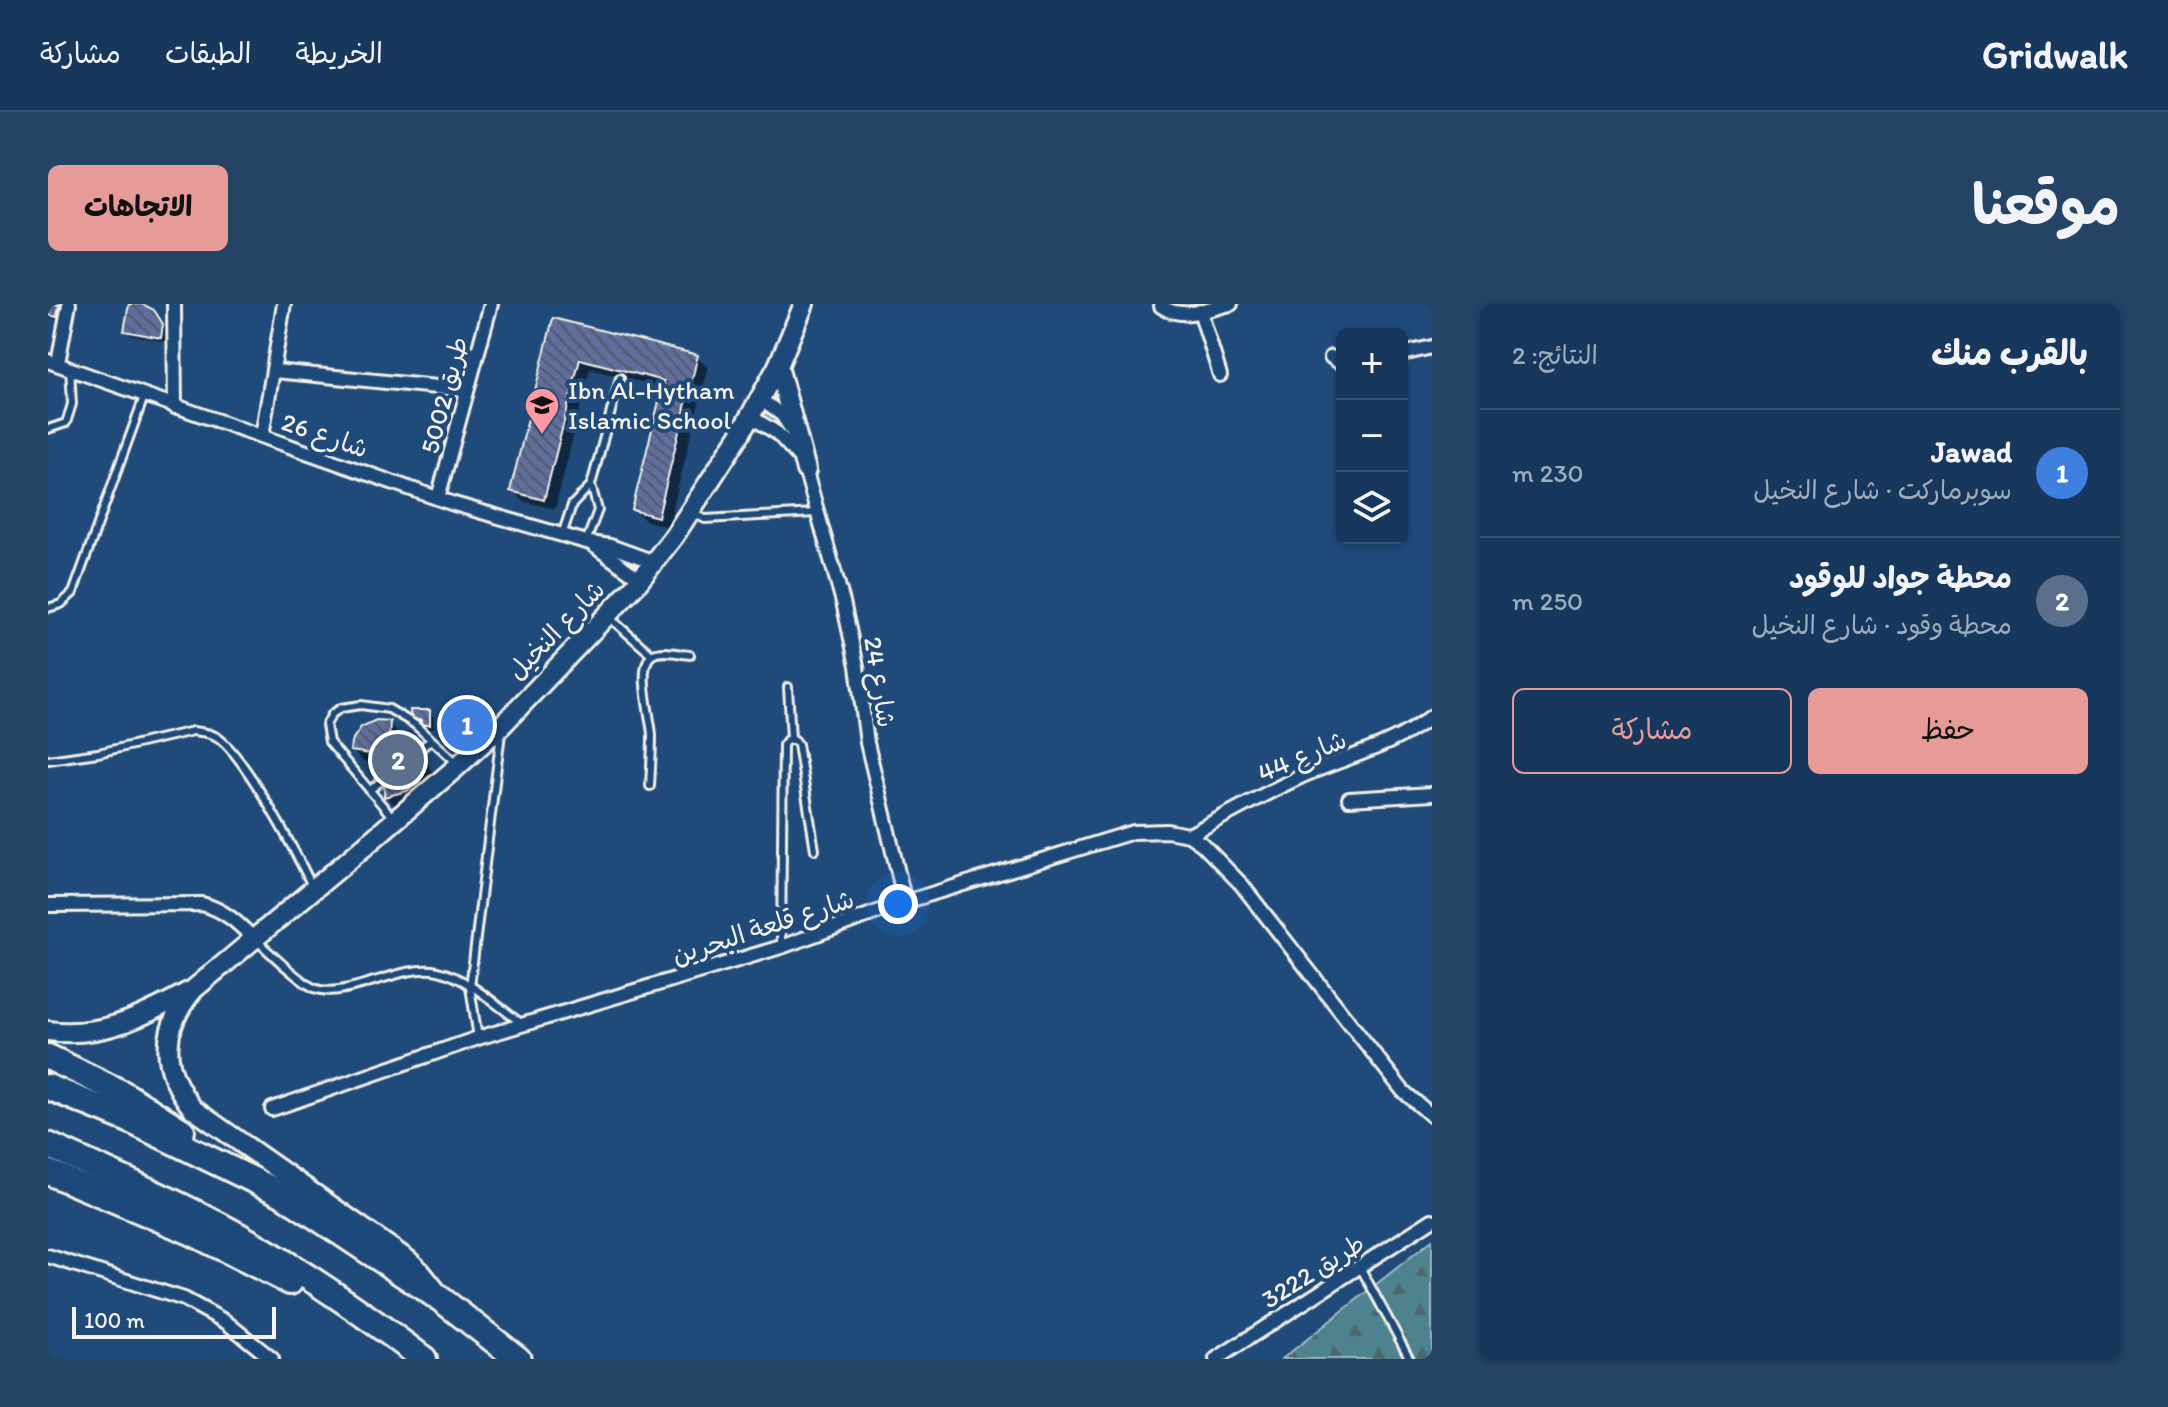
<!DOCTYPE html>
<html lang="ar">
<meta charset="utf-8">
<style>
body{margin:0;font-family:Itim,"Playpen Sans Arabic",sans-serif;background:#244365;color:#f1f3f6;direction:rtl}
.controls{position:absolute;right:24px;top:24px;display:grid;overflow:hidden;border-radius:12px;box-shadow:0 2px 6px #0004}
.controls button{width:72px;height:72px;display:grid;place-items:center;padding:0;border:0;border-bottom:2px solid #365272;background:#17385c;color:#f1f3f6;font:40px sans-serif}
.scale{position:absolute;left:24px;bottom:20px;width:204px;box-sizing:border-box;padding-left:8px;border:4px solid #f4f1e8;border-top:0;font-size:22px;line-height:28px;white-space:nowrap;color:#f4f1e8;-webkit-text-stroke:6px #1f4a7a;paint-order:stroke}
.you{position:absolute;left:850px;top:600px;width:28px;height:28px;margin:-20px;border:6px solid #fff;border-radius:50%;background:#1a73e8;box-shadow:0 0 0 12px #1a73e833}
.badge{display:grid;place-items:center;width:52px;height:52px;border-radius:50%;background:#e69b98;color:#fff;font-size:26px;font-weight:700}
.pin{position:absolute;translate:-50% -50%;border:4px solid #fff;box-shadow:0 2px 8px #0006}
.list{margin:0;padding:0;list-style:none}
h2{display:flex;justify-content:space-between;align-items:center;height:104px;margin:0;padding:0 32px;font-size:34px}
h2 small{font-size:26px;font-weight:400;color:#9eacbb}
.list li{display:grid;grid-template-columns:52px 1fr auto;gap:24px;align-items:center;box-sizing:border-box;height:128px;padding:0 32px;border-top:2px solid #365272}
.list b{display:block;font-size:30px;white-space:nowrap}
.list p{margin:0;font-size:26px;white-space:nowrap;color:#9eacbb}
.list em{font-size:26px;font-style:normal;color:#9eacbb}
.actions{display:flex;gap:16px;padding:24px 32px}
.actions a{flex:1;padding:18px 0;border:2px solid #e69b98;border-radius:12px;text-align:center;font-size:28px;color:#e69b98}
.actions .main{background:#e69b98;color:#111}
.icon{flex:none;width:44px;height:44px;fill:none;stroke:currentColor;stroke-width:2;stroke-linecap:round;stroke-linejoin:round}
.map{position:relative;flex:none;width:1384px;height:1055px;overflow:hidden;direction:ltr;border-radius:12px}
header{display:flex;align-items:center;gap:48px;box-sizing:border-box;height:112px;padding:0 40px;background:#17385c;border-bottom:2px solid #365272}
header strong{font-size:38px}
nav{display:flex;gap:44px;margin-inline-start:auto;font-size:28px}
.intro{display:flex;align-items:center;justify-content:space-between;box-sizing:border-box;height:192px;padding:0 48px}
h1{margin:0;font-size:56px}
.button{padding:20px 36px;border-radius:12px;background:#e69b98;color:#111;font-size:28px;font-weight:700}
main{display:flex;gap:48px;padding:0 48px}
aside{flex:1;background:#17385c;border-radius:12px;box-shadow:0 2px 6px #0004}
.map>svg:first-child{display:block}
</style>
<header>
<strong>Gridwalk</strong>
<nav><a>الخريطة</a><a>الطبقات</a><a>مشاركة</a></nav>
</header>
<div class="intro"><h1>موقعنا</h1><a class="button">الاتجاهات</a></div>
<main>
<aside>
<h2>بالقرب منك<small>النتائج: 2</small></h2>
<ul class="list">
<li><span class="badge" style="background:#3f7fe0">1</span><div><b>Jawad</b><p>سوبرماركت · شارع النخيل</p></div><em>230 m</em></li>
<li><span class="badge" style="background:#5c6f8a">2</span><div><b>محطة جواد للوقود</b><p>محطة وقود · شارع النخيل</p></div><em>250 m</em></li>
</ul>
<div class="actions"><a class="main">حفظ</a><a>مشاركة</a></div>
</aside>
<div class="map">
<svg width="1384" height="1055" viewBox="0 0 1384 1055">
<defs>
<pattern id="forest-firs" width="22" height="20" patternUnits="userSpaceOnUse" patternTransform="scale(2)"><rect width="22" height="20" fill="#4e828e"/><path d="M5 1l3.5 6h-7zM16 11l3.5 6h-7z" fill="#4c686e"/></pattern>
<pattern id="building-back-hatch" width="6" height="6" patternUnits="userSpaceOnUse" patternTransform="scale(2)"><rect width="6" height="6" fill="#5f6e9c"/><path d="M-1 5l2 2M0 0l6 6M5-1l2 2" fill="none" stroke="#53596d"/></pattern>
</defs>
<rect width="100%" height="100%" fill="#1f4a7a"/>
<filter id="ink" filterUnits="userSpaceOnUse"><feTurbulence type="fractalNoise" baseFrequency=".0125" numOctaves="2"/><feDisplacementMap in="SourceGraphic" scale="16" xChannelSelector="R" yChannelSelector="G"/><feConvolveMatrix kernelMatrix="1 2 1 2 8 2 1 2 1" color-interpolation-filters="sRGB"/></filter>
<g filter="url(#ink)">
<!-- forest -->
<path fill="url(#forest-firs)" stroke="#a1babb" stroke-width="2" d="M1384,936v119h-150z"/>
<!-- shadow -->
<g fill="#0007">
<path d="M0,0h16l-3,16 -13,-2z"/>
<path d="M83,0l22,8 6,5 8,13 -2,12 -34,-7 -5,-5z"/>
<path d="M506,17l143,36 11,11 -40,159 -23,-7 -11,-10 31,-122 -75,-19 -35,140 -33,-8 -10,-11z"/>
<path d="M381,408l5,5v12h-6l-15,-10z"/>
<path d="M414,409l11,1 11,12v11l-8,5h-8l-13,-12 1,-11z"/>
<path d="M341,419l10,11v11l15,16 11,3 11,11 -18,26 -22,6 -10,-11 1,-27 -5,-5 -19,-3 -11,-10z"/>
</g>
<!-- building -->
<g fill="url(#building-back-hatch)" stroke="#f4f1e8" stroke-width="2">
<path d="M0,0h11l-2,13 -9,-2z"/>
<path d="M81,0h13l12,6 9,14 -2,14 -37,-7z"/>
<path d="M505,14l145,37 -40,162 -26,-7 32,-129 -84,-22 -36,141 -34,-9z"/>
<path d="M362,406h20v15h-9v-5h-10z"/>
<circle cx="419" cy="421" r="14"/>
<path d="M328,416l14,1 -1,21 10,1 6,7v7l21,5 -7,19 -12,10 -23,6 1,-28 -6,-6 -2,-8 -27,-4 3,-12 8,-12z"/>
</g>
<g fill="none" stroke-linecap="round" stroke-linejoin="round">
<!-- lane casing -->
<g stroke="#f4f1e8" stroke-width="12">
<g id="lane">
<path d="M0,125l18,-6 6,-19 -2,-37"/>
<path d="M645,209l12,6 111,-6"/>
<path d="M514,231l10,-30 19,-20"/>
<path d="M538,238l12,-32 -7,-25 29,-107"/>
<path d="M0,304l13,-4 12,-11 72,-199"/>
<path d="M562,314l42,37"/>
<path d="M740,383l3,52"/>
<path d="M361,454l22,-18"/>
<path d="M0,456l50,-7 95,-22c8,1 16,1 24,6 28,18 80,118 96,151"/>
<path d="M602,482c1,-17 2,-34 2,-51 -1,-17 -16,-69 0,-80 10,-6 27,-1 38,0"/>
<path d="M322,486l15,-12"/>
<path d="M346,515l-65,-77 -3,-17 6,-11 9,-6 20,-3 28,4 25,15 42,38"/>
<path d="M208,636c16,14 38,37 56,47 30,16 89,-25 126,-16 30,7 58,34 83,52"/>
<path d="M733,643l2,-202 4,-5h8l3,4 17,106"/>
<path d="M430,734l-8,-51 31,-254"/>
<path d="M1312,963l50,92"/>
</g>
</g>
<!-- street casing -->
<g stroke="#f4f1e8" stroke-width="18">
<g id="street">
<path d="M126,0l1,103"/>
<path d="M1113,2c22,15 47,3 70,-2"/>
<path d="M1152,7l20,64"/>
<path d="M1354,50l30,-7"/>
<path d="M1283,53l11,7"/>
<path d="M0,57l406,143 136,39 20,3 44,16"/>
<path d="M10,59l11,-59"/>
<path d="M227,67l192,19"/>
<path d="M712,95l22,16 9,14"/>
<path d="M702,112l27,17 22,24"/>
<path d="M214,132l22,-132"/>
<path d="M756,161l39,137 14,64 10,77 38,159"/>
<path d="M390,194l53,-194"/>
<path d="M545,241l47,34"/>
<path d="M1301,495l83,-5"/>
<path d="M1141,531c36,-19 72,-40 109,-57 46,-21 93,-30 134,-62"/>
<path d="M0,601l154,-1c22,6 35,18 51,34"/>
<path d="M224,805l206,-71 303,-91 124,-45 228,-70 34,-1 22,4 13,9 39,40 162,207 29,25"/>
<path d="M0,952l136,43 42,23 46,37"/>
<path d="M1168,1055l216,-139"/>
</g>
</g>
<!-- secondary casing -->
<g stroke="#f4f1e8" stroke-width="24">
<g id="secondary">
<path d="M730,62l28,104"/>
<path d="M0,727c53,7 95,-14 140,-39"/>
<path d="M388,987l-16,-20 -12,-11 -215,-151c-33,-41 -33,-80 1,-120l157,-131 108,-93 43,-40 134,-140 38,-49 65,-100 39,-70 26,-62"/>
</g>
</g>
<!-- highway casing -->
<g stroke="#f4f1e8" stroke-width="30">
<g id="highway">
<path d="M0,753l74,36 60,38"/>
<path d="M0,783l81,33 153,74 160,106 76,59"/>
<path d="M0,841c70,32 142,62 209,101 58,33 114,73 167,113"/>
<path d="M0,868l145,61 97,49"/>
</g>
</g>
<!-- lane -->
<use href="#lane" stroke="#1f4a7a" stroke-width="6"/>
<!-- street -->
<use href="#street" stroke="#1f4a7a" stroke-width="12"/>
<!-- secondary -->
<use href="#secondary" stroke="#1f4a7a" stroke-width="18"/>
<!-- highway -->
<use href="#highway" stroke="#1f4a7a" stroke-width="24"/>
</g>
</g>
<!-- icons -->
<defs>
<g id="school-pin" transform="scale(1.8)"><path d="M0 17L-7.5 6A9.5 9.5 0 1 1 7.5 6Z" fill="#ff9aa2" stroke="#1f4a7a"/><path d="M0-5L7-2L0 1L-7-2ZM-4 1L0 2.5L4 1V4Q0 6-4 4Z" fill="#111"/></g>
</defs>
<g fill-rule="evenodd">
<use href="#school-pin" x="494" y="101"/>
</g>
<g text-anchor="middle" stroke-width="8" stroke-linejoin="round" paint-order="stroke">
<!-- poi labels -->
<g font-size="26" fill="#f4f1e8" stroke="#1f4a7a" text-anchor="start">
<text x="520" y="95">Ibn Al-Hytham<tspan x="520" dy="30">Islamic School</tspan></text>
</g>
<!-- street labels -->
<g font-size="26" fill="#f4f1e8" stroke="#1f4a7a">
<text transform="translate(396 91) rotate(-75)" y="9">طريق 5002</text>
<text transform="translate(277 131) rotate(19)" y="9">شارع 26</text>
<text transform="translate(508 326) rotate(-46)" y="9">شارع النخيل</text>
<text transform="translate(832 378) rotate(81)" y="9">شارع 24</text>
<text transform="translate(1254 452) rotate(-23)" y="9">شارع 44</text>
<text transform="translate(715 623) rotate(-18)" y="9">شارع قلعة البحرين</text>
<text transform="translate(1265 967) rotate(-32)" y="9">طريق 3222</text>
</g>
</g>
</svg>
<div class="controls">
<button>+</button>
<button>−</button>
<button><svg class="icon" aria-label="layers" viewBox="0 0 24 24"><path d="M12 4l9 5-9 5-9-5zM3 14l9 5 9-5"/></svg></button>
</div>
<div class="scale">100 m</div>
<div class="you"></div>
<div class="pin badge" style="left:419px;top:421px;background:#3f7fe0">1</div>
<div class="pin badge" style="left:350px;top:456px;background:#5c6f8a">2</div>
</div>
</main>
